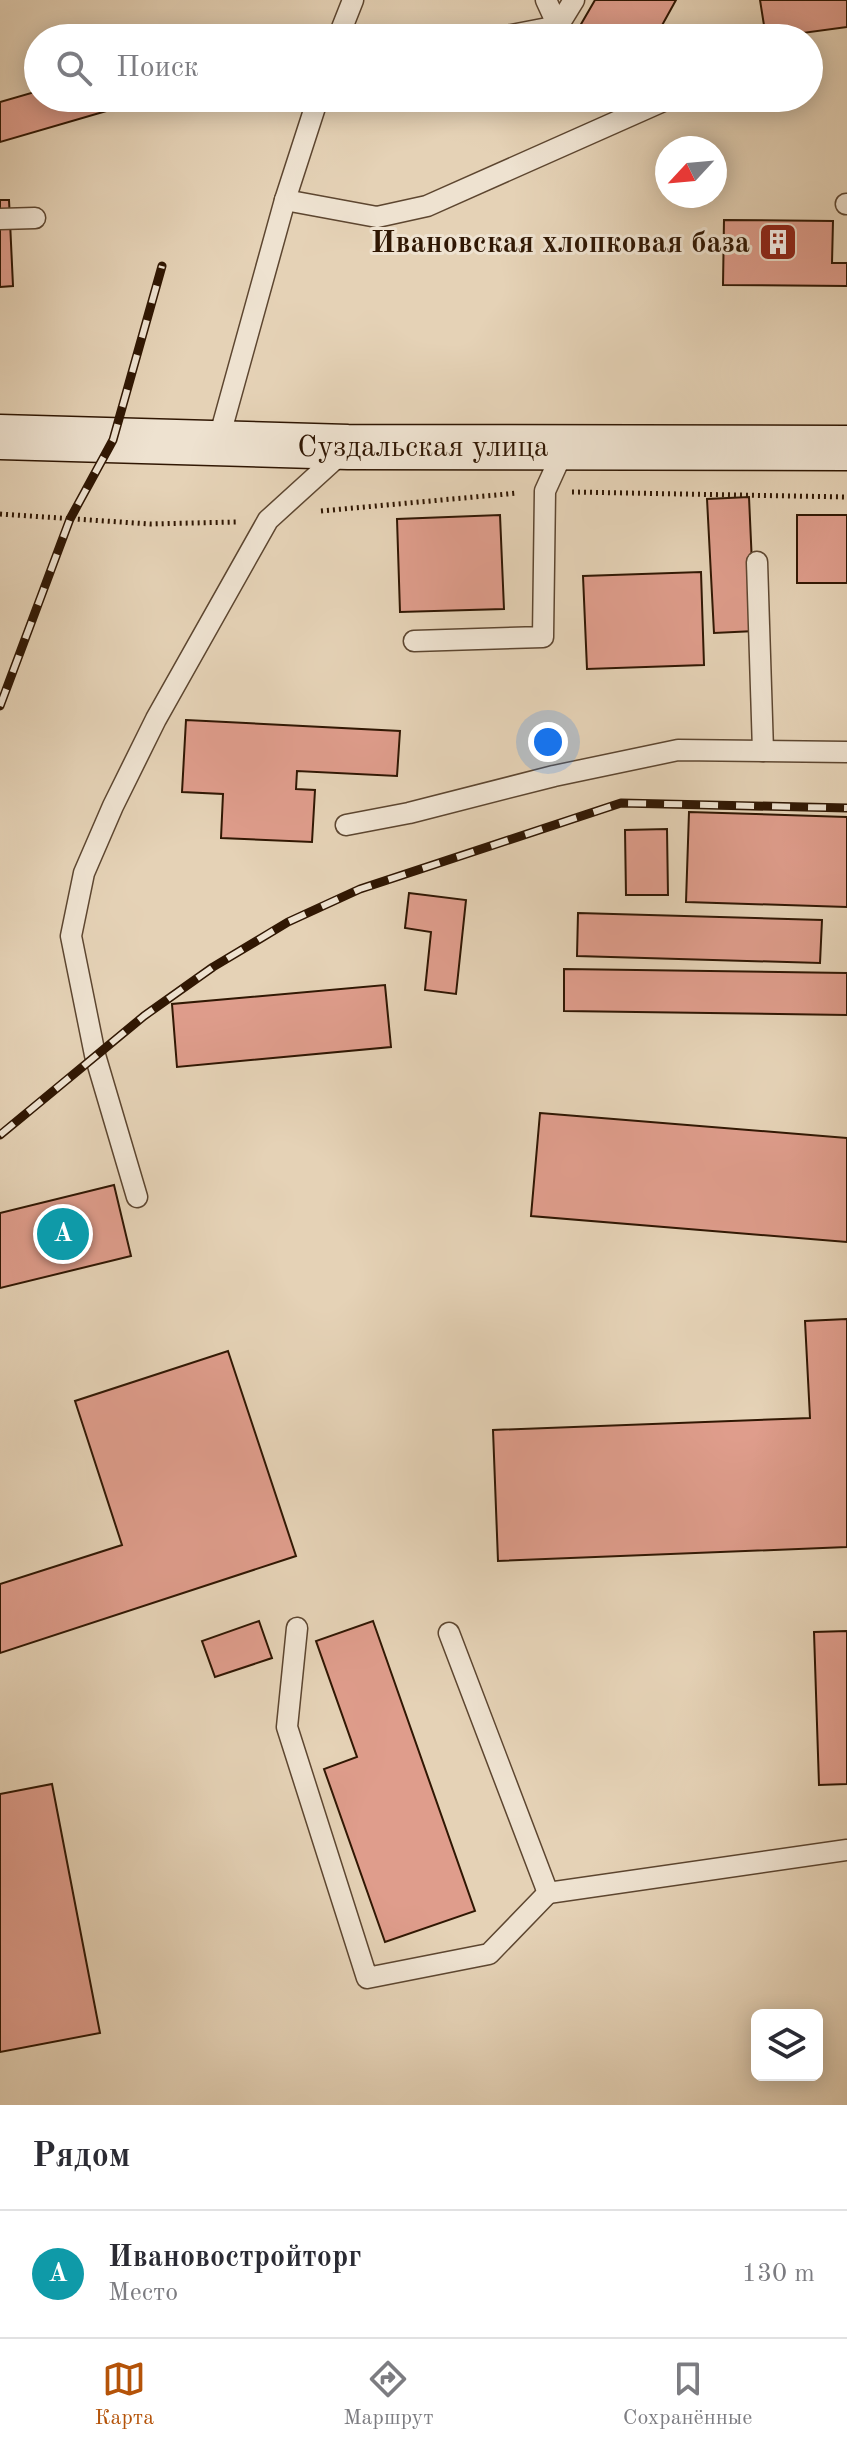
<!DOCTYPE html>
<html lang="ru">
<meta charset="utf-8">
<style>
body{margin:0;font-family:"Old Standard TT",serif;background:#f7f7f7;color:#2b2b33}
.controls{position:absolute;right:24px;bottom:24px;display:grid;overflow:hidden;border-radius:12px;box-shadow:0 4px 20px #0003}
.controls button{width:72px;height:72px;display:grid;place-items:center;padding:0;border:0;border-bottom:2px solid #e1e1e2;background:#fff;color:#2b2b33;font:40px sans-serif}
.compass{position:absolute;left:655px;top:136px;width:72px;height:72px;border-radius:50%;background:#fff;box-shadow:0 4px 20px #0003;rotate:244deg}
.you{position:absolute;left:548px;top:742px;width:28px;height:28px;margin:-20px;border:6px solid #fff;border-radius:50%;background:#1a73e8;box-shadow:0 0 0 12px #1a73e833}
.badge{display:grid;place-items:center;width:52px;height:52px;border-radius:50%;background:#b45309;color:#fff;font-size:26px;font-weight:700}
.pin{position:absolute;translate:-50% -50%;border:4px solid #fff;box-shadow:0 2px 8px #0006}
.list{margin:0;padding:0;list-style:none}
h2{display:flex;justify-content:space-between;align-items:center;height:104px;margin:0;padding:0 32px;font-size:34px}
h2 small{font-size:26px;font-weight:400;color:#7c7c81}
.list li{display:grid;grid-template-columns:52px 1fr auto;gap:24px;align-items:center;box-sizing:border-box;height:128px;padding:0 32px;border-top:2px solid #e1e1e2}
.list b{display:block;font-size:30px;white-space:nowrap}
.list p{margin:0;font-size:26px;white-space:nowrap;color:#7c7c81}
.list em{font-size:26px;font-style:normal;color:#7c7c81}
.icon{flex:none;width:44px;height:44px;fill:none;stroke:currentColor;stroke-width:2;stroke-linecap:round;stroke-linejoin:round}
.map{position:relative;flex:none;width:847px;height:2105px;overflow:hidden}
.search{position:absolute;background:#fff;box-shadow:0 4px 20px #0003;left:24px;right:24px;top:24px;height:88px;display:flex;align-items:center;gap:20px;box-sizing:border-box;padding:0 28px;border-radius:44px;color:#7c7c81;font-size:30px}
.sheet{height:232px;background:#fff}
nav{display:flex;justify-content:space-around;align-items:center;box-sizing:border-box;height:112px;border-top:2px solid #e1e1e2;background:#fff;font-size:22px;color:#7c7c81}
nav a{display:grid;justify-items:center;gap:4px}
nav .on{color:#b45309}
.map>svg:first-child{display:block}
</style>
<div class="map">
<svg width="847" height="2105" viewBox="0 0 847 2105">
<rect width="100%" height="100%" fill="#e5d2b6"/>
<filter id="stains"><feTurbulence type="fractalNoise" baseFrequency=".0025" numOctaves="4"/><feColorMatrix values="0 0 0 0 .2 0 0 0 0 .09 0 0 0 0 .02 0 0 0 .5 -.17"/></filter>
<radialGradient id="worn" r=".72"><stop offset=".6" stop-color="#630" stop-opacity="0"/><stop offset="1" stop-color="#630" stop-opacity=".3"/></radialGradient>
<!-- building -->
<g fill="#df9d8c" stroke="#301703" stroke-width="2">
<path d="M595,0h81l-21,38h-82z"/>
<path d="M760,0h87v27l-81,11z"/>
<path d="M38,91v7h87l2,7 -127,37v-40z"/>
<path d="M0,200h9l4,86 -13,1z"/>
<path d="M724,220l109,1 -1,42h15v23l-124,-1z"/>
<path d="M749,497l6,134 -41,2 -7,-134z"/>
<path d="M500,515l4,94 -104,3 -3,-93z"/>
<rect x="797" y="515" width="50" height="68"/>
<path d="M701,572l3,93 -117,4 -4,-93z"/>
<path d="M186,720l214,11 -3,45 -100,-5 -1,18 19,1 -3,52 -91,-4 2,-44 -41,-2z"/>
<path d="M689,812l158,5v90l-161,-5z"/>
<path d="M667,829l1,66h-42l-1,-65z"/>
<path d="M409,893l57,7 -10,94 -31,-4 6,-58 -26,-4z"/>
<path d="M578,913l244,7 -2,43 -243,-7z"/>
<path d="M564,969l283,4v42l-283,-4z"/>
<path d="M385,985l6,62 -214,20 -5,-63z"/>
<path d="M540,1113l307,25v104l-316,-26z"/>
<path d="M114,1185l17,71 -131,32v-75z"/>
<path d="M847,1319v228l-349,14 -5,-131 317,-12 -5,-97z"/>
<path d="M228,1351l68,205 -296,97v-69l122,-39 -47,-144z"/>
<path d="M259,1621l13,37 -57,19 -13,-36z"/>
<path d="M373,1621l102,290 -90,31 -61,-173 33,-12 -41,-116z"/>
<path d="M847,1631v153l-28,1 -5,-153z"/>
<path d="M52,1784l48,249 -100,19v-258z"/>
</g>
<g fill="none" stroke-linecap="round" stroke-linejoin="round">
<!-- lane casing -->
<g stroke="#5d4630" stroke-width="23">
<g id="lane">
<path d="M546,0l12,26"/>
<path d="M338,38l15,-38"/>
<path d="M496,38l62,-12 16,-26"/>
<path d="M285,200l92,17 50,-11 243,-108"/>
<path d="M846,204h1"/>
<path d="M0,219l35,-1"/>
<path d="M218,442l67,-242 33,-102"/>
<path d="M757,562l6,189"/>
<path d="M414,641l129,-4 2,-146 20,-44"/>
<path d="M346,825l63,-12 145,-37 124,-26 169,2"/>
<path d="M137,1197l-42,-142 -24,-119 13,-63 29,-67 43,-87 112,-199 77,-70"/>
<path d="M297,1628l-10,99 80,251 122,-24 59,-61"/>
<path d="M449,1633l99,260 299,-43"/>
</g>
</g>
<!-- secondary casing -->
<g stroke="#301703" stroke-width="47">
<path id="secondary" d="M0,437l348,10 499,1"/>
</g>
<!-- path -->
<g stroke="#301703" stroke-width="5" stroke-dasharray="2 4" stroke-linecap="butt">
<path d="M572,492l275,5"/>
<path d="M321,511l197,-18"/>
<path d="M0,514l150,10 86,-2"/>
</g>
<!-- lane -->
<use href="#lane" stroke="#eee2d0" stroke-width="20"/>
<!-- secondary -->
<use href="#secondary" stroke="#eee2d0" stroke-width="44"/>
<!-- rail casing -->
<g stroke="#301703" stroke-width="9">
<g id="rail">
<path d="M0,706l70,-187 43,-79 49,-174"/>
<path d="M0,1135l144,-119 69,-49 75,-45 72,-33 261,-86 226,5"/>
</g>
</g>
<!-- rail -->
<use href="#rail" stroke="#eee2d0" stroke-width="6" stroke-dasharray="18" stroke-linecap="butt"/>
</g>
<!-- icons -->
<defs>
<g id="building-square" transform="scale(2)"><rect x="-9" y="-9" width="18" height="18" rx="4" fill="#8f2418" stroke="#eee2d0"/><path d="M-4-6H4V6H1V3H-1V6H-4ZM-2.5-4.3h1.7v1.8h-1.7ZM.8-4.3h1.7v1.8H.8ZM-2.5-1h1.7V.8h-1.7ZM.8-1h1.7V.8H.8Z" fill="#fff"/></g>
</defs>
<g fill-rule="evenodd">
<use href="#building-square" x="778" y="242"/>
</g>
<g text-anchor="middle" stroke-width="6" stroke-linejoin="round" paint-order="stroke">
<!-- poi labels -->
<g font-size="30" font-weight="bold" fill="#301703" stroke="#eee2d0" text-anchor="end">
<text x="750" y="252">Ивановская хлопковая база</text>
</g>
<!-- street labels -->
<g font-size="30" fill="#301703" stroke="#eee2d0">
<text x="423" y="456">Суздальская улица</text>
</g>
</g>
<rect width="100%" height="100%" filter="url(#stains)"/>
<rect width="100%" height="100%" fill="url(#worn)"/>
</svg>
<div class="controls">
<button><svg class="icon" aria-label="layers" viewBox="0 0 24 24"><path d="M12 4l9 5-9 5-9-5zM3 14l9 5 9-5"/></svg></button>
</div>
<svg class="compass" viewBox="-18 -18 36 36"><path d="M0-13l5 13h-10z" fill="#e53935"/><path d="M0 13l5-13h-10z" fill="#7c7c81"/></svg>
<div class="you"></div>
<div class="pin badge" style="left:63px;top:1234px;background:#0f9aa8">A</div>
<div class="search"><svg class="icon" aria-label="search" viewBox="0 0 24 24"><circle cx="10" cy="10" r="6"/><path d="M15 15l6 6"/></svg>Поиск</div>
</div>
<section class="sheet">
<h2>Рядом<small></small></h2>
<ul class="list">
<li><span class="badge" style="background:#0f9aa8">A</span><div><b>Ивановостройторг</b><p>Место</p></div><em>130 m</em></li>
</ul>
</section>
<nav>
<a class="on"><svg class="icon" aria-label="map" viewBox="0 0 24 24"><path d="M3 6l6-2 6 2 6-2v14l-6 2-6-2-6 2zM9 4v14M15 6v14"/></svg>Карта</a>
<a><svg class="icon" aria-label="directions" viewBox="0 0 24 24"><path d="M12 3l9 9-9 9-9-9zM9 14v-3h6M13 9l2 2-2 2"/></svg>Маршрут</a>
<a><svg class="icon" aria-label="saved" viewBox="0 0 24 24"><path d="M7 4h10v16l-5-4-5 4z"/></svg>Сохранённые</a>
</nav>
